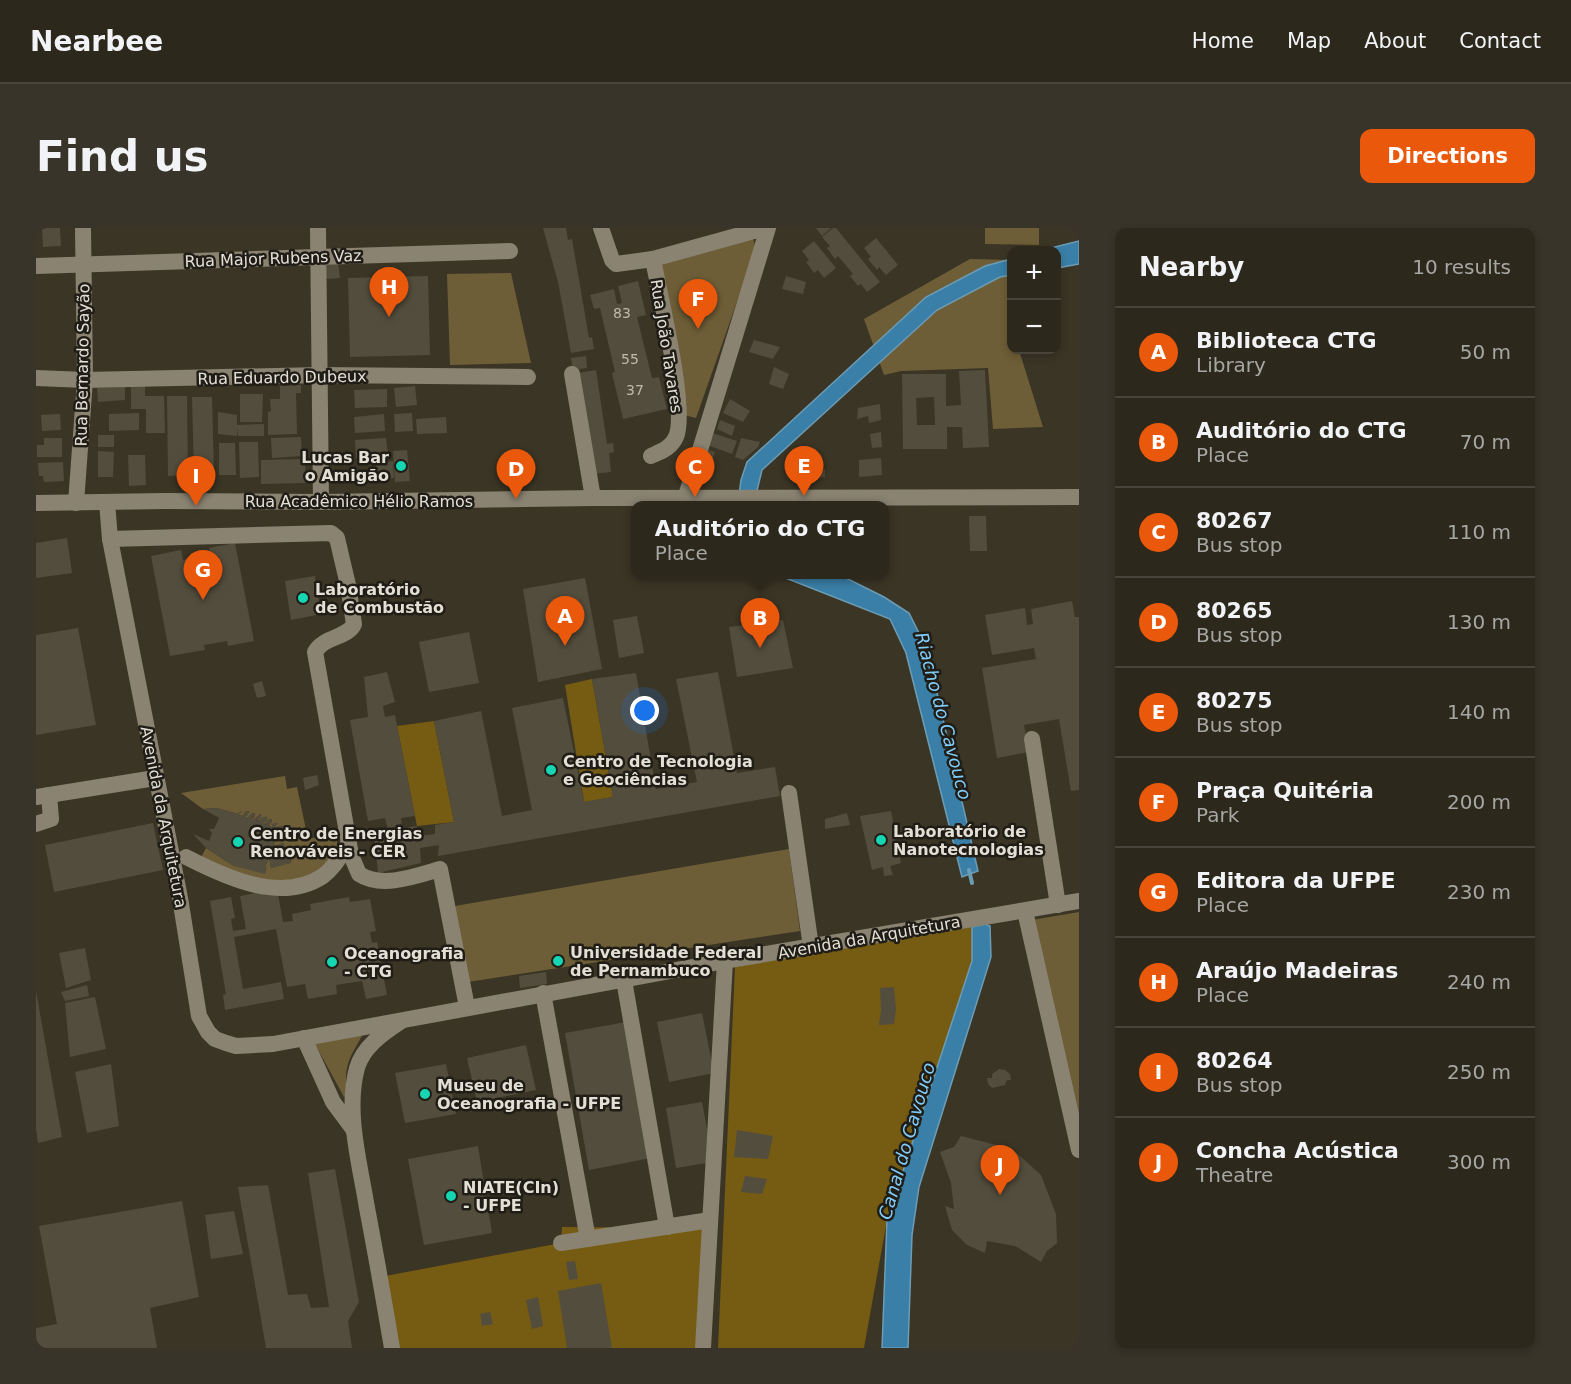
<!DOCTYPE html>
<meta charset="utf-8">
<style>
body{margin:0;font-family:"DejaVu Sans",sans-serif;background:#383429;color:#f1f3f6}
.controls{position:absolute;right:18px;top:18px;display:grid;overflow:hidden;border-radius:12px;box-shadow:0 3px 9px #0003}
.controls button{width:54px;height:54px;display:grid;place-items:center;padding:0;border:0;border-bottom:2px solid #48443b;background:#2c281c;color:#f1f3f6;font:30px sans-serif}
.you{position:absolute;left:609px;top:483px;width:21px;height:21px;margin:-15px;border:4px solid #fff;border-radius:50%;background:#1a73e8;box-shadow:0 0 0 9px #1a73e833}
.badge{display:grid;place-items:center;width:39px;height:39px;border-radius:50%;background:#ea580c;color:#fff;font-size:20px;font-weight:700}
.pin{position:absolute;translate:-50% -50px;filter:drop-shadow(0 2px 3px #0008)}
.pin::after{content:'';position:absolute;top:32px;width:21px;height:18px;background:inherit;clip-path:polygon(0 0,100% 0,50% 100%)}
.popup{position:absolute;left:595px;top:273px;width:258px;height:78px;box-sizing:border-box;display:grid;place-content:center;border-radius:12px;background:#2c281c;filter:drop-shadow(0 2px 4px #0005);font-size:20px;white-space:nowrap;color:#a6a6a3}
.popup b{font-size:22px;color:#f1f3f6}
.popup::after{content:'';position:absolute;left:50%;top:100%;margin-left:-12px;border:12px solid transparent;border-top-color:#2c281c}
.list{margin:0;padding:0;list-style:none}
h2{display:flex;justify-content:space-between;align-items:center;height:78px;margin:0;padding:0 24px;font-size:26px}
h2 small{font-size:20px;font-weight:400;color:#a6a6a3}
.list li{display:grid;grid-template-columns:39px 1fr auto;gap:18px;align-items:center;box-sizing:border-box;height:90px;padding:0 24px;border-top:2px solid #48443b}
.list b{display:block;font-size:22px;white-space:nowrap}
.list p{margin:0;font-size:20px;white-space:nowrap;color:#a6a6a3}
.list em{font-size:20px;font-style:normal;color:#a6a6a3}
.map{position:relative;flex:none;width:1043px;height:1120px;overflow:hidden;border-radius:12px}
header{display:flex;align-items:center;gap:36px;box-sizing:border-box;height:84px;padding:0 30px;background:#2c281c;border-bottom:2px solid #48443b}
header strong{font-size:28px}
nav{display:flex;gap:33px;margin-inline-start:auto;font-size:21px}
.intro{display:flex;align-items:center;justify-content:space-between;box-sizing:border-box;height:144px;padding:0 36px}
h1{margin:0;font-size:42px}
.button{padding:15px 27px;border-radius:12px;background:#ea580c;color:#fff;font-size:21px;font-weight:700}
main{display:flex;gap:36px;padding:0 36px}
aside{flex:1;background:#2c281c;border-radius:12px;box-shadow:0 3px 9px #0003}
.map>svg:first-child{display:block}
</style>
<header>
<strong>Nearbee</strong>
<nav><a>Home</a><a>Map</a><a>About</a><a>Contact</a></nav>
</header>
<div class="intro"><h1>Find us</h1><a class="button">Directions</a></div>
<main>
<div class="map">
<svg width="1043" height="1120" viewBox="0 0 1043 1120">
<rect width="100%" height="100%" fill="#3b3525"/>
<!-- green -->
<g fill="#6e5e37">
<path d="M949,0h54v17l-54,-1z"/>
<path d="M715,10l3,3 1,8 -5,16 -54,153 -12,-3 -23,-150z"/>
<path d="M934,31l41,1v90h8l24,77 -50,2 -5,-61 -87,3 -17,4 -20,-56z"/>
<path d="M475,45l20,90 -81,2 -3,-91z"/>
<path d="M249,548l2,13 10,-2 11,52 29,-6v16l-19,26 -46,9 -73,-23 7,-13 28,18 33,1h-2l4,-10 2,11 19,-5 1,-2 -8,-18 -10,4 5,-16 4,-1 1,-4 -6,1v3l-3,-1 3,-6 -4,1 -1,3 -4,-2 3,-2 1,-4 -4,1 -2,4 -4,-1 4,-2 1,-4 -5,1 -2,3 -4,-1 4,-1 1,-5 -7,5h-3l3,-2 1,-4 -4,1 -3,4 -4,-2 3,-1 2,-4 -4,1 -2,4 -5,-1 5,-4 -5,3 -21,-6 -14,1 -22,-16z"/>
<path d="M753,621l11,82 -332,51 -13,-76z"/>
<path d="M1043,684v231l-47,-223z"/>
<path d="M327,806c-15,27 -19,30 -16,61l-3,2 -29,-53z"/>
</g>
<!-- forest -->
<g fill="#765c13">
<path d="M556,451l21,118 -29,5 -19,-117z"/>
<path d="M398,493l20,101 -37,4 -20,-100z"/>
<path d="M936,699v33l-85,260 -23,128h-146l17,-381z"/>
<path d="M526,999l149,1 -11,120h-307l-13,-71 181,-34z"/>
</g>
<!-- water -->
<g fill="#3a7fa7" stroke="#6d9cb5" stroke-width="1.5">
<path d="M1043,13v23l-22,4 -1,-18h-13z"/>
<path d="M975,31v16l-11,2 -63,33 -175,160 -8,33 -15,-8 2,-15 6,-18 179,-165 59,-31z"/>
<path d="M742,347h62l44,22 25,16 11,22 14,45 44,191 -16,6 -56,-224 -16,-34z"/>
<path d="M949,696l5,2 1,31 -72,230 -7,48 -4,113h-26l5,-128 85,-259v-34z"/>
</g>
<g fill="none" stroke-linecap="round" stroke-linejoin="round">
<!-- stream -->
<path stroke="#6d9cb5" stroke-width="4" d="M933,642l3,13"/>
</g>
<!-- building -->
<g fill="#534d3d" fill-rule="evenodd">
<path d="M6,0h18l1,18 -18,1z"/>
<path d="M507,0h23l2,12 4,-1 17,99 3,-1 2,12 -23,4 -13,-71z"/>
<path d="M780,0h15l-9,8z"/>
<path d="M797,0h3l44,54 -13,10 -6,-8 -3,2 -8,-10 3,-2 -15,-18 -3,3 -8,-11 3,-2 -8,-9z"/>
<path d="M840,10l22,27 -12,10 -7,-8 -2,3 -9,-11 3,-2 -7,-9z"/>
<path d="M778,13l22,27 -12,10 -6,-8 -4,3 -8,-11 3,-2 -7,-9z"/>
<path d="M302,34l2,16 -15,1 -1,-15z"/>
<path d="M392,48l2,79 -80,2 -2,-79z"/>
<path d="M750,48l20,6 -3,12 -21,-5z"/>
<path d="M602,53l8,34 -9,2 15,61 7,-1 8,32 -44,10 -11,-46 3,-1 -15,-64 -6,1 -4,-14 24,-6 3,15 5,-1 -4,-17z"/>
<path d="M718,112l26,7 -7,12 -24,-7z"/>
<path d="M550,128l1,12 -14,2 -2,-12z"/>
<path d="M738,139l15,7 -6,15 -14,-5z"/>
<path d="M560,142l11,74 6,-1 1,9 -5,1 2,19 -20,2 -19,-100z"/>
<path d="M949,142l4,77 -26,1 -1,-21h-15v22h-44l-1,-75h44v32l15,-1 -2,-34zM898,169l1,28h-18l-1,-27z"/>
<path d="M95,157h14v11h19l1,37h-19v-24h-15z"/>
<path d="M265,157v8h-5l1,41 -29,1v-23l3,-1 -1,-12h10v-13z"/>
<path d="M379,158l2,19 -21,2 -2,-19z"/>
<path d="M89,159v13l-27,2 -1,-14z"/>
<path d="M351,161v18l-32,1 -1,-18z"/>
<path d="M204,166h23l-1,28h-22z"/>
<path d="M131,168h20l1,79 -20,1z"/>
<path d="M156,169h20l2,76h-20z"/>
<path d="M694,171l20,12 -7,11 -20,-9z"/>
<path d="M844,176l1,16 -12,3 -1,-7 -11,3 1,-11z"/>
<path d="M182,184l19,3v10l27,-1v12h-26v-8l-1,8 -19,-2z"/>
<path d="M103,185v17l-30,1v-17z"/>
<path d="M376,185l1,18 -18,1 -1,-18z"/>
<path d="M24,186l1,16 -19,1 -1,-16z"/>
<path d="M348,186l1,17 -30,2 -1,-16z"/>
<path d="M410,189l1,16 -30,1 -1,-15z"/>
<path d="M684,192l15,6 -3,10 -15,-7z"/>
<path d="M845,204l1,15 -10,1 -2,-14z"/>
<path d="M676,205l25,8 -5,13 -25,-9z"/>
<rect x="62" y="207" width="16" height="12"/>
<path d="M265,209l1,19 -30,2 -1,-20z"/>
<path d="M8,210h18v19h-25v-12h7z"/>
<path d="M350,210l2,17 -32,3 -1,-18z"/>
<path d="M705,210l19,4 -2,5 -15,13 -8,-3z"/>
<path d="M203,214h19l1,35 -19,1z"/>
<path d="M183,215h16l1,32h-17z"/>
<path d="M669,221l10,3 -4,13 -9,-1z"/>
<path d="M371,222l3,31 -15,1 -2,-31z"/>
<path d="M62,223l16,1 -1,25h-15z"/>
<path d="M92,227h17l1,30 -17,1z"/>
<path d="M845,230l1,17 -23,2v-17z"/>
<path d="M269,231l1,24 -45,1v-24z"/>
<path d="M357,233l1,17 -17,2 -2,-17z"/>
<path d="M27,234l1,19 -20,1 -1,-6h-4l-1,-13z"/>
<path d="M789,241v8l-7,1 -1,-6z"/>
<path d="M933,288h17l1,35h-17z"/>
<path d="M31,310l5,35 -36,5v-35z"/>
<path d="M199,315l19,98 -26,5 -1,-5 -23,4 1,5 -35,6 -19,-100 30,-6 2,10 27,-5 -1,-7z"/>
<path d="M279,348l6,38 -30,6 -6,-39z"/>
<path d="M549,350l17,91 -64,13 -15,-93z"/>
<path d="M1036,373l3,16h4v173l-8,1 -12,-72 -35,6 5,27 -32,6 -15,-90 54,-9 -2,-11 -42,7 -7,-40 40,-7 2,17 6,-1 -2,-15z"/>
<path d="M601,388l7,37 -25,5 -6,-38z"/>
<path d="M747,392l10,48 -56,9 -8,-50z"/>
<path d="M42,400l18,97 -60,10v-100z"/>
<path d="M433,404l10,51 -50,9 -10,-50z"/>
<path d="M351,444l8,30 -12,4 2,11 10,-2 20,101 -14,2 1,10 15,-2 2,10 16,-2v-9l19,-3 -20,-101 47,-10 21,105 30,-6 -20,-102 51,-10 21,104 29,-5 -21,-118 44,-6 20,116 41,-7 -21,-103 42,-7 19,101 38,-6 5,29 -342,60 1,-11 -19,3 1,15 -43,10 -4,-40 14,-4 -3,-11 -17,3 -18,-101 18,-3 -4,-40z"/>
<path d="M226,453l4,15 -9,2 -4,-14z"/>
<path d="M281,547l2,10 -14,5 -2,-12z"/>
<path d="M181,580l21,6 1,-2 4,-1 -5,4 5,1 2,-4 5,-1 -3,5h-3l4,2 3,-4 5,-1 -5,6h3l8,-5 -2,5 -4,1 3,2 3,-4 5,-2 -1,6 -4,1h3v3l3,-6 4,-1 -1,5 -3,1 4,2v-3l6,-1 -4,6 3,1v-3l6,-1 -1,5h-4l-5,16 10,-4 8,20 -20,5 -2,-11 -4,10h2l-2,7 -31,-8 -28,-18 -13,-14 16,7 3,-8 -3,-4h5l5,-11 -16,-9z"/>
<path d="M855,583l10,52 -11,3 3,9 -9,1 -1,-9 -11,3 -12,-54z"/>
<path d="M811,585l3,12 -25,4v-10z"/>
<path d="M117,595l10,47 -109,22 -9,-47z"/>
<path d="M241,661l6,33 10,-1 -1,-7 19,-4 -1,-6 39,-7 1,5 20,-3 6,32 -6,1 2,11 5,-1 10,53 -21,4 -4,-18 -26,4 1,9 -29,5 -3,-15 -18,3 -11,-58 -42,8 9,52 38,-7 3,17 -59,11 -2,-15 3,-1 -16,-93 21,-4 4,21 -4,1 2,12 13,-2 -6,-33z"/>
<path d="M49,720l6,32 -25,8 -7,-35z"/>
<path d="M510,744l1,12 -27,4 -1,-12z"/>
<path d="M51,757l2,11 -24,5 -4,-9z"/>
<path d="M858,759l2,22 -2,15 -15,1 2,-15 -1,-22z"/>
<path d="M0,763l26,146 -24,6 -2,-14z"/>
<path d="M59,769l11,52 -36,8 -5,-54z"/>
<path d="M666,785l12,60 -45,9 -12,-60z"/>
<path d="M590,794l25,136 -62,12 -24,-137z"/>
<path d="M490,817l10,45 -59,12 -10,-44z"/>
<path d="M75,836l8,62 -32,7 -12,-61z"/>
<path d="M410,836l10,50 -51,9 -10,-50z"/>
<path d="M963,841l6,1 5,4 1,6h-4l-2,5 -13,3 -4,-4 -1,-6h5v-4z"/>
<path d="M666,874l11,60 -37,6 -10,-60z"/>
<path d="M701,902l36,6 -5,23 -34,-2z"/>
<path d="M925,908l51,13 29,26 15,39 1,29 -10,8 -6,11 -26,-16 -28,-5 -2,12 -18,-8 -15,-15 -7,-24 9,3 -3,-26 -11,-31 14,-5z"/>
<path d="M442,918l14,87 -68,12 -16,-86z"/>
<path d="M299,941l24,133 -11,19 4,27h-86l-28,-161 30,-2 20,110 19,-1 4,14 18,-1 -21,-134z"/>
<path d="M709,948l22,3 -5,15 -21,-2z"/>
<path d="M146,973l17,96 -49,11 7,40h-121v-20l21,-4 -18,-98z"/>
<path d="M198,983l9,43 -32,5 -6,-44z"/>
<path d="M539,1033l3,18 -9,1 -3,-18z"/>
<path d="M565,1055l11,65h-45l-9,-57z"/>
<path d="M502,1069l5,29 -11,3 -6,-29z"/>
<path d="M454,1084l3,12 -11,2 -2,-12z"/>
</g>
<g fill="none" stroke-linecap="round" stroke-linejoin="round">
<!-- minor -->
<g stroke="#8a8372" stroke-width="16">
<path d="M282,0l3,274"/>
<path d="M565,0l11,32 4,4 37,-5 112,-31"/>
<path d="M0,38l474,-15"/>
<path d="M536,146l21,124"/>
<path d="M0,150l49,2 235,-5 208,2"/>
<path d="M615,228c11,-5 20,-8 25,-19 12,-27 -17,-144 -23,-178"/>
<path d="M649,271l83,-271"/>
<path d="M71,274l3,37 70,359 19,118 9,16 7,7 11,4 10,3 37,-2 452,-83 354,-60"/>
<path d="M0,275l129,-2 156,1 272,-4 486,-1"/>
<path d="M40,275l9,-123 -2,-152"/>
<path d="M74,311l221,-6 6,5 11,47 6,39c-6,14 -30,12 -39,28l36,203 8,19c23,15 57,2 81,-5l27,138"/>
<path d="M996,511l26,166"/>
<path d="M753,565l22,154"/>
<path d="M0,569l119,-19"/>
<path d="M0,596l15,-5 -2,-24"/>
<path d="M150,629c39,20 95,47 137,19 11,-8 18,-21 26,-33"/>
<path d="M989,683l54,239"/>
<path d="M588,752l43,247"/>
<path d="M507,765l45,246"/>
<path d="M268,810l29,64 20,27"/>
<path d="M525,1015l149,-23"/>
<path d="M356,1120c-8,-47 -16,-93 -25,-140 -7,-44 -22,-96 -10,-140 6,-21 26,-35 43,-46"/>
<path d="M667,1120l22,-387"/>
</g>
</g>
<!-- markers -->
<g fill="#16d5b3" stroke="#1f1d16" stroke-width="2">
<circle cx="365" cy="238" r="6"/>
<circle cx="267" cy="370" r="6"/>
<circle cx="515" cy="542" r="6"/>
<circle cx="845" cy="612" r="6"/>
<circle cx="202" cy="614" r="6"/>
<circle cx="522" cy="733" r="6"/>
<circle cx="296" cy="734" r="6"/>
<circle cx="389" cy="866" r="6"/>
<circle cx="415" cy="968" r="6"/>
</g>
<g text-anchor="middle" stroke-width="5" stroke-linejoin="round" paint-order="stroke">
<!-- number labels -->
<g font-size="14" fill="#bfbaaf">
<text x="586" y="90">83</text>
<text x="594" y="136">55</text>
<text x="599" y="167">37</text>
</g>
<!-- street labels -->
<g font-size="16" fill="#e3dfd5" stroke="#1f1d16">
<text transform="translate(237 30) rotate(-2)" y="6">Rua Major Rubens Vaz</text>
<text transform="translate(631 118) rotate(81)" y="6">Rua João Tavares</text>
<text transform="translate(46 137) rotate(-89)" y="6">Rua Bernardo Sayão</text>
<text transform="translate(246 149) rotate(-1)" y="6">Rua Eduardo Dubeux</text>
<text x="323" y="279">Rua Acadêmico Hélio Ramos</text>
<text transform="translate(128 589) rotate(79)" y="6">Avenida da Arquitetura</text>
<text transform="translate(833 709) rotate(-10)" y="6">Avenida da Arquitetura</text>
</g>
<!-- poi labels -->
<g font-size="16" font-weight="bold" fill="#e3dfd5" stroke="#1f1d16" text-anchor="start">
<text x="353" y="235" text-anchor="end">Lucas Bar<tspan x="353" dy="18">o Amigão</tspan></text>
<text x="279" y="367">Laboratório<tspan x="279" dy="18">de Combustão</tspan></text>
<text x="527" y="539">Centro de Tecnologia<tspan x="527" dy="18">e Geociências</tspan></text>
<text x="857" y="609">Laboratório de<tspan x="857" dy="18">Nanotecnologias</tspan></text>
<text x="214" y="611">Centro de Energias<tspan x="214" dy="18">Renováveis - CER</tspan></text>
<text x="534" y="730">Universidade Federal<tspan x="534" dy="18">de Pernambuco</tspan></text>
<text x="308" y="731">Oceanografia<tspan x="308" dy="18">- CTG</tspan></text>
<text x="401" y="863">Museu de<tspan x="401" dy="18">Oceanografia - UFPE</tspan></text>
<text x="427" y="965">NIATE(CIn)<tspan x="427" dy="18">- UFPE</tspan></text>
</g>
<!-- water labels -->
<g font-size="18" font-style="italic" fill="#82ccf9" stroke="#1f1d16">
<text transform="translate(907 488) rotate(75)" y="6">Riacho do Cavouco</text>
<text transform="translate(871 913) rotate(-74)" y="6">Canal do Cavouco</text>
</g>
</g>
</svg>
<div class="controls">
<button>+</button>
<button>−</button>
</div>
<div class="you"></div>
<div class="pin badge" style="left:529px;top:418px">A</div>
<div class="pin badge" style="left:724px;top:420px">B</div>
<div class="popup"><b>Auditório do CTG</b>Place</div>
<div class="pin badge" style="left:659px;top:269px">C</div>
<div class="pin badge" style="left:480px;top:271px">D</div>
<div class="pin badge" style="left:768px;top:268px">E</div>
<div class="pin badge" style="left:662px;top:101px">F</div>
<div class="pin badge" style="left:167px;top:372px">G</div>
<div class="pin badge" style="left:353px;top:89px">H</div>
<div class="pin badge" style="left:160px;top:278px">I</div>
<div class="pin badge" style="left:964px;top:967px">J</div>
</div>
<aside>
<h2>Nearby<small>10 results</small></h2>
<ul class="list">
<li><span class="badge">A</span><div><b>Biblioteca CTG</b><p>Library</p></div><em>50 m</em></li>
<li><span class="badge">B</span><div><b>Auditório do CTG</b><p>Place</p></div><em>70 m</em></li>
<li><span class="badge">C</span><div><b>80267</b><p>Bus stop</p></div><em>110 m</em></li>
<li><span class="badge">D</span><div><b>80265</b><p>Bus stop</p></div><em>130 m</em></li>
<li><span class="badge">E</span><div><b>80275</b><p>Bus stop</p></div><em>140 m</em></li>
<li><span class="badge">F</span><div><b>Praça Quitéria</b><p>Park</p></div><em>200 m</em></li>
<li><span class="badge">G</span><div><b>Editora da UFPE</b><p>Place</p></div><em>230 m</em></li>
<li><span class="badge">H</span><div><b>Araújo Madeiras</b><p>Place</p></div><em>240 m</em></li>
<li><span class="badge">I</span><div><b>80264</b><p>Bus stop</p></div><em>250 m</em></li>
<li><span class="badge">J</span><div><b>Concha Acústica</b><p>Theatre</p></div><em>300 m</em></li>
</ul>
</aside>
</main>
